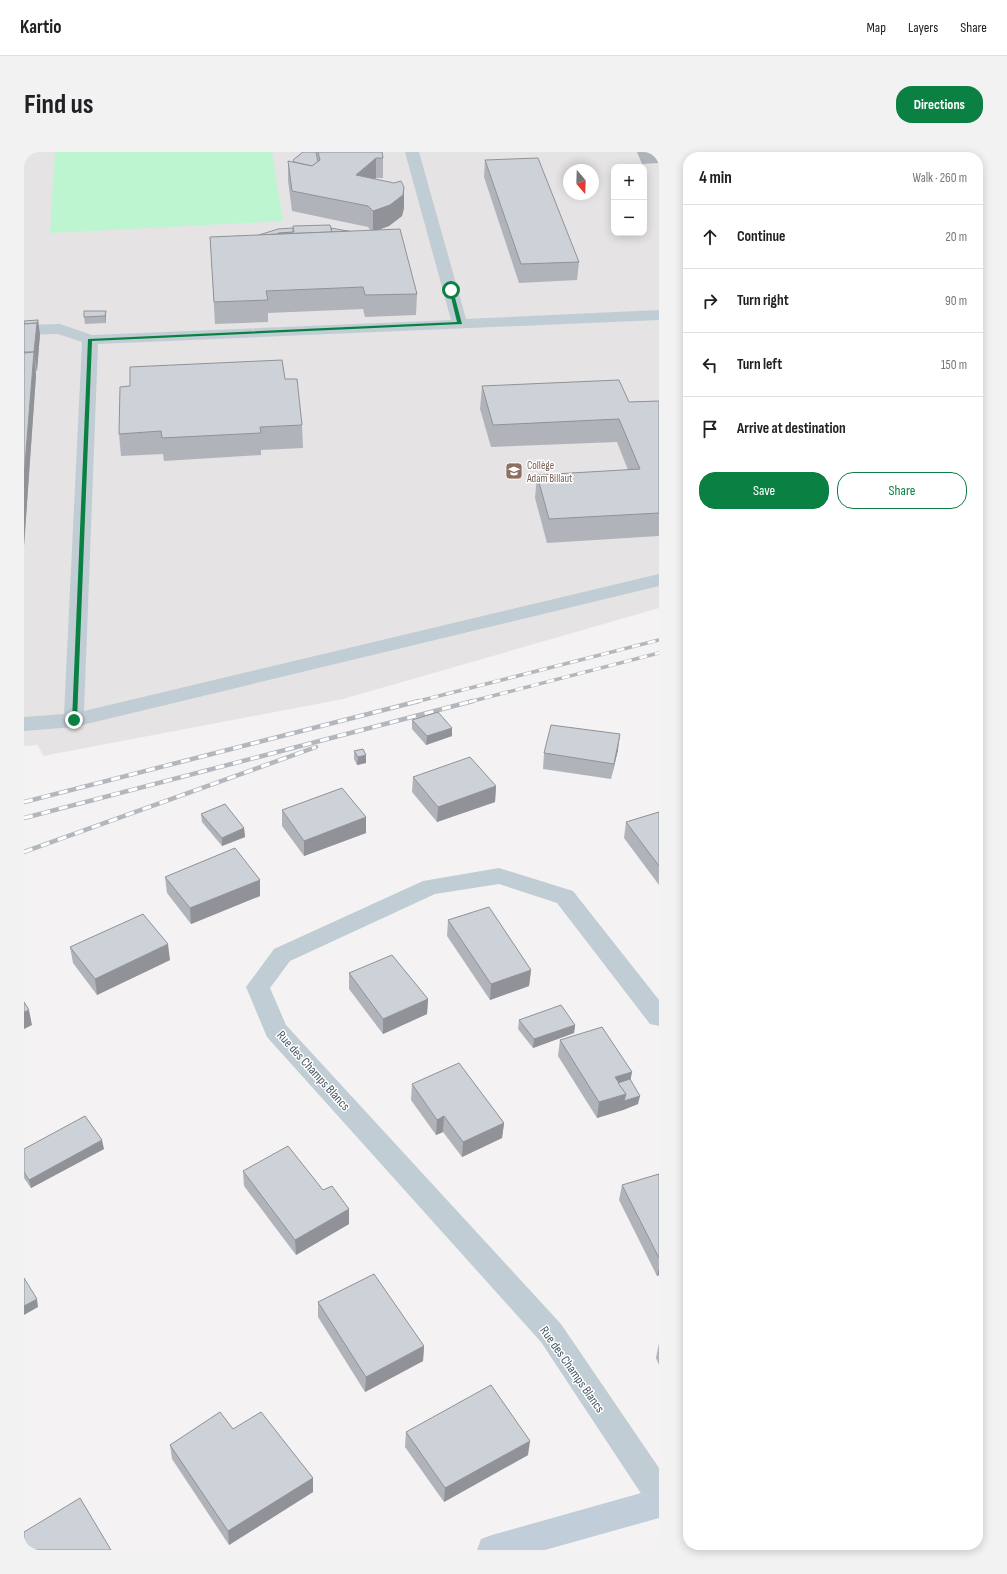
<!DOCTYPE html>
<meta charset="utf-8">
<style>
body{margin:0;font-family:"Sofia Sans Condensed",sans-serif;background:#f2f2f2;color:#202124}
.controls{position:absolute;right:12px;top:12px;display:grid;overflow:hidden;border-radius:8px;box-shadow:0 2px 10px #0003}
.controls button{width:36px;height:36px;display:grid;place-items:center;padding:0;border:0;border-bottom:1px solid #e0e0e0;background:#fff;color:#202124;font:20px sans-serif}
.compass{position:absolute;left:539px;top:12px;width:36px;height:36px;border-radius:50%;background:#fff;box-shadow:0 2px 10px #0003;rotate:161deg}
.stop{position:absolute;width:12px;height:12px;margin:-9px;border:3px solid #0b8043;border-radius:50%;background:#fff}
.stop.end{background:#0b8043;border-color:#fff;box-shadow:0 1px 4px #0008}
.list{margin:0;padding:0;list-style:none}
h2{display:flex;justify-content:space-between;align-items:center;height:52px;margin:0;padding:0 16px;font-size:17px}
h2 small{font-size:13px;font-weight:400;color:#757577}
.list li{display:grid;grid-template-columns:26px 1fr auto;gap:12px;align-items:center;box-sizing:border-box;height:64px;padding:0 16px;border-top:1px solid #e0e0e0}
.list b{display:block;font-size:15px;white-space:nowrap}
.list em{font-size:13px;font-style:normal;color:#757577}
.actions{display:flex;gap:8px;padding:12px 16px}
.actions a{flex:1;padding:9px 0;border:1px solid #0b8043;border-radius:16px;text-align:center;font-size:14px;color:#0b8043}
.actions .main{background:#0b8043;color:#fff}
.icon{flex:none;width:22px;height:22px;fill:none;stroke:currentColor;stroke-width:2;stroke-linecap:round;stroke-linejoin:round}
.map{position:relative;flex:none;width:635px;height:1398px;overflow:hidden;border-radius:16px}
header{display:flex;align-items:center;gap:24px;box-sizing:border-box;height:56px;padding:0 20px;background:#fff;border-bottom:1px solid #e0e0e0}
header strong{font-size:19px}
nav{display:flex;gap:22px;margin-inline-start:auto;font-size:14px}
.intro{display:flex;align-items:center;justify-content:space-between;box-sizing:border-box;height:96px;padding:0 24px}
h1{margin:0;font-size:28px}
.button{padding:10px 18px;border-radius:16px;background:#0b8043;color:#fff;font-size:14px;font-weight:700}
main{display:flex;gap:24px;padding:0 24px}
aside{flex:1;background:#fff;border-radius:16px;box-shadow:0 2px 10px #0003}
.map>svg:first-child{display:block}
</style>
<header>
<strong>Kartio</strong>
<nav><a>Map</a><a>Layers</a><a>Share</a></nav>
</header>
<div class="intro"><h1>Find us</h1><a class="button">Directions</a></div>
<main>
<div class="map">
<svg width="635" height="1398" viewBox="0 0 635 1398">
<rect width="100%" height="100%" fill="#f4f2f2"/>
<!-- education -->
<path fill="#e5e3e4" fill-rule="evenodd" d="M0,0h635v456l-316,91 -300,57 -5,-11 -14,1zM590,15h30v66h-30zM545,18h24v24h-24z"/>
<!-- green -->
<path fill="#bdf5d1" d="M31,0h217l11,69 -233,12z"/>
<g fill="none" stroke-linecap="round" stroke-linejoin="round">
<!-- lane -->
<path fill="#c1cdd4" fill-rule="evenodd" d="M381,0h14l47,167 193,-9v10l-561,24 -14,367 575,-137v12l-585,141 -50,4v-14l40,-3 18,-372 -24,-8 -34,1v-10l36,-1 32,11 359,-15z"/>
<!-- street -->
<path fill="#c1cdd4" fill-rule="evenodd" d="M475,716l74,23 86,109v26l-9,-2 -93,-121 -58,-19 -64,10 -145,67 -20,27 16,37 275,299 98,144v40l-11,-4 -107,-162 -274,-305 -21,-50 28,-38 149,-68z"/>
<!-- secondary -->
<path fill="#c1ceda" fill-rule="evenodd" d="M635,1336v30l-114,32h-68l4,-11 11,-4z"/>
<!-- rail-far1 casing -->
<g stroke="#b3b7bd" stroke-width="3.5">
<g id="rail-far1">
<path d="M391,550l244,-62"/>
<path d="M445,550l190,-49"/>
</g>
</g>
<!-- rail casing -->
<g stroke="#b3b7bd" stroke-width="4.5">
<g id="rail">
<path d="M0,650l395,-101"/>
<path d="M0,666l449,-117"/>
<path d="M0,700l292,-105"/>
</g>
</g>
<!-- rail-far1 -->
<use href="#rail-far1" stroke="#fff" stroke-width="2.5" stroke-dasharray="8" stroke-linecap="butt"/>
<!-- rail -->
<use href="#rail" stroke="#fff" stroke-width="3" stroke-dasharray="9" stroke-linecap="butt"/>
</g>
<!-- wall -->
<g fill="#b0b4ba">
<path d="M279,0h79l1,6v20h-7l-1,1 29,8v21l-2,8 -13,10 -12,4 40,64 -1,21 -51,2 -2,-8 -95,4v9l-53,2 -5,-87 49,-2 72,-7 18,3h22l-3,-4 -76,-16 -4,-30v-20l5,1v-2z"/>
<path d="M613,0h22v11l-17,1z"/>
<path d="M461,8l94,102 -2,18 -58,3 -35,-106z"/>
<path d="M82,159v12l-21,1 -1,-7z"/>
<path d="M0,169l16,13 -3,37h-1v4l-12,171z"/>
<path d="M261,227l17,46 1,23 -42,2v5l-97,6 -1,-7 -42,2 -2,-22z"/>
<path d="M458,234l147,16 30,-1v135l-112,7 -12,-45 2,-23 91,-5 -11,-28 -126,5 -11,-38z"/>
<path d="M388,568l40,16 -26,9 -14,-16z"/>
<path d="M594,598l-7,29 -68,-10 1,-16z"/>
<path d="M330,599l12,12 -9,2 -3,-6z"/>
<path d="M389,625l83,9 -1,16 -58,20 -25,-30z"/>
<path d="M258,658l84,23 -62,23 -22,-30z"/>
<path d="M635,660v73l-35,-47 2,-16z"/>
<path d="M177,662l43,14 1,9 -23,9 -20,-24z"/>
<path d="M141,725l95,3v16l-69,28 -24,-31z"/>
<path d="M424,768l83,50 -2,16 -39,14 -43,-64z"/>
<path d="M46,795l100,13 -73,35 -24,-32z"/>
<path d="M325,821l79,26 -1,15 -44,20 -34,-45z"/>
<path d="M495,868l56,5 -1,8 -41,15 -15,-19z"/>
<path d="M536,888l72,32 -2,7 8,25 -15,6 -26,8 -39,-62z"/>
<path d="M388,932l92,39 -2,15 -40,19 -19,-25 -7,3 -25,-35z"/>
<path d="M0,997h80l-73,39 -7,-10z"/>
<path d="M219,1019l80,19 26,19v15l-53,31 -52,-69z"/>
<path d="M635,1022v101l-2,1 -38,-76 3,-15z"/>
<path d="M294,1150l106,44 -1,15 -58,31 -47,-75z"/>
<path d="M635,1191v22l-3,-7z"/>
<path d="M382,1280l122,23 -84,47 -39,-55z"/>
<path d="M146,1293l143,33v14l-84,53 -57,-86z"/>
</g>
<!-- shaded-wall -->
<g fill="#909297">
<path d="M0,0h1v4l-1,8z"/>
<path d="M352,6v20l-20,18v-21z"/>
<path d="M380,35v21l-2,8 -13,10 -16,6v-21z"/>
<path d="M82,159v12l-1,-7z"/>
<path d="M14,168l2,14 -3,37 -3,-19 3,-29z"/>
<path d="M10,200l2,23 -12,171v-69z"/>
<path d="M428,576v8l-26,9 1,-9z"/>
<path d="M596,582l-2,16 -7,29z"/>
<path d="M342,603v8l-9,2 1,-8z"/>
<path d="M472,634l-1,16 -58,20 1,-15z"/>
<path d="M342,665v16l-62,23v-15z"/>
<path d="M220,676l1,9 -23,9v-8z"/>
<path d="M236,728v16l-69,28 -1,-16z"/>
<path d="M144,792l2,16 -73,35 -2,-16z"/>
<path d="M507,818l-2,16 -39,14 1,-16z"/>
<path d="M404,847l-1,15 -44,20v-15z"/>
<path d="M5,858l3,15 -8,4v-17z"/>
<path d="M551,873l-1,8 -41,15 1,-9z"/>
<path d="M608,920l-3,16 -11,3 -3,-14z"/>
<path d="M602,942l14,2 -2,8 -15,6 -26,8 2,-16z"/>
<path d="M420,964l-1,16 -7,3 1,-15z"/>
<path d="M480,971l-2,15 -40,19 1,-15z"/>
<path d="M78,988l2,9 -73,39 -2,-8z"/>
<path d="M325,1057v15l-53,31 -1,-15z"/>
<path d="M635,1116v7l-2,1z"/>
<path d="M13,1147l1,8 -14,8v-9z"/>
<path d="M400,1194l-1,15 -58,31 1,-15z"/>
<path d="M506,1289l-2,14 -84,47 1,-14z"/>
<path d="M289,1326v14l-84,53 -1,-14z"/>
</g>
<!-- building -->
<g fill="#cdd1d8" stroke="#909297">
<path d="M279,0h13l2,10 -6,4 -18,-4 -1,-2z"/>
<path d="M294,0h64l1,6h-7l-20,17 38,8 7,-2 3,6 -1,8 -13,10 -17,6 -5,-5 -76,-15 -4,-30 24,5 8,-6z"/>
<path d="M514,6l41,104 -58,2 -36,-104z"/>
<path d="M306,73l2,7 -54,2v-1l16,-1 -1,-6z"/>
<path d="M269,76v4l-15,1v1l-19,1 19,-6z"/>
<path d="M307,76l16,3h2l-17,1z"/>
<path d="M376,77l17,65 -52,1 -2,-8 -97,4 2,9 -54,2 -4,-65z"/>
<path d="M60,159h22l-1,5 -21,1z"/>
<path d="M14,168l-1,8v-5l-13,1v-3z"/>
<path d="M13,171l-3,29h-10v-28z"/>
<path d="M10,200l-10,125v-124z"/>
<path d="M258,208l3,19h12l5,46 -42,2 1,6 -99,5 -1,-7 -42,3 1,-47 10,-1v-19z"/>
<path d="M595,228l10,22 30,-1v112l-110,6 -12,-44 103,-6 -21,-50 -126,6 -11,-39z"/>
<path d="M414,560l14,16 -25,8 -15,-16z"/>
<path d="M527,573l69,9 -6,30 -70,-11z"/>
<path d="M339,597l3,6 -8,2 -4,-6z"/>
<path d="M446,605l26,29 -58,21 -25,-30z"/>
<path d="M318,636l24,29 -62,24 -22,-31z"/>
<path d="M201,652l19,24 -22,10 -21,-24z"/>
<path d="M635,660v54l-33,-44z"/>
<path d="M211,696l25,32 -70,28 -25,-31z"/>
<path d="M465,755l42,63 -40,14 -43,-64z"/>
<path d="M119,762l25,30 -73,35 -25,-32z"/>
<path d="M368,803l36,44 -45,20 -34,-46z"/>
<path d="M0,850l5,8 -5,2z"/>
<path d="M537,853l14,20 -41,14 -15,-19z"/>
<path d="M578,875l30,45 -17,5 11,17 -27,8 -39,-62z"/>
<path d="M435,911l45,60 -41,19 -19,-26 -7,4 -25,-36z"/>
<path d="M606,927l10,17 -16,5 2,-7 -8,-11z"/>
<path d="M61,964l17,24 -73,40 -5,-8v-23z"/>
<path d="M264,994l35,44 9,-4 17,23 -54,31 -52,-69z"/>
<path d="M635,1022v84l-37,-73z"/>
<path d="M350,1122l50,72 -58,31 -48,-75z"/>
<path d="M0,1126l13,21 -13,7z"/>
<path d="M467,1233l39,56 -85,47 -39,-56z"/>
<path d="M196,1260l13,17 28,-17 52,66 -85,53 -58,-86z"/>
<path d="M56,1346l31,52h-87v-18z"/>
</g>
<!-- route -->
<path fill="#0b8043" d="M425,137l4,1 9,34 -370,17 -15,379 -5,1 16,-382 369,-17z"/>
<!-- icons -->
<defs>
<g id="school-square" transform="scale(0.9)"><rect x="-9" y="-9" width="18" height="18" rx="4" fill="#8d6e63" stroke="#fff"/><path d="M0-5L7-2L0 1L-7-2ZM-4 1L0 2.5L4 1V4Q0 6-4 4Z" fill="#fff"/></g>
</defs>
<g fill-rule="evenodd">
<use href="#school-square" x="490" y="319"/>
</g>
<g text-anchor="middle" stroke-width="3" stroke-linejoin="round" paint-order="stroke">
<!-- far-education labels -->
<g font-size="11" fill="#785e54" stroke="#fff" text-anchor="start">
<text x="503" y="317">Collège<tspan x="503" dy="13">Adam Billaut</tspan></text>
</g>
<!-- street labels -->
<g font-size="13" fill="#475662" stroke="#fff">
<text transform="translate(290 918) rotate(48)" y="5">Rue des Champs Blancs</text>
<text transform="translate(549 1217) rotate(55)" y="5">Rue des Champs Blancs</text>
</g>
</g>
</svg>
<div class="controls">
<button>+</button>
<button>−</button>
</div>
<svg class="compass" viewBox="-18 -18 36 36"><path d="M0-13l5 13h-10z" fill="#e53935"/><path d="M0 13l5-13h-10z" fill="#757577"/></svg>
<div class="stop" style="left:427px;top:138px"></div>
<div class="stop end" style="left:50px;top:568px"></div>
</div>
<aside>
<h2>4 min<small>Walk · 260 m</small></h2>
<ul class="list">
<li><svg class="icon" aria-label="ahead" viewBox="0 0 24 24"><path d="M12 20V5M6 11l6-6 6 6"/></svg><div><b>Continue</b></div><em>20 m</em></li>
<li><svg class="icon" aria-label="right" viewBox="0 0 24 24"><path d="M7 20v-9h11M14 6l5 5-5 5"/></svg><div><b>Turn right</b></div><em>90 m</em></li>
<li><svg class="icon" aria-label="left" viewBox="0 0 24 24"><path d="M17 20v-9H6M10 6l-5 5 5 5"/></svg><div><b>Turn left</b></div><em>150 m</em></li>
<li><svg class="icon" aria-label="arrive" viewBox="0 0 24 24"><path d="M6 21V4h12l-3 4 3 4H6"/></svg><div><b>Arrive at destination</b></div></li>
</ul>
<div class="actions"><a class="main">Save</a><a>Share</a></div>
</aside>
</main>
